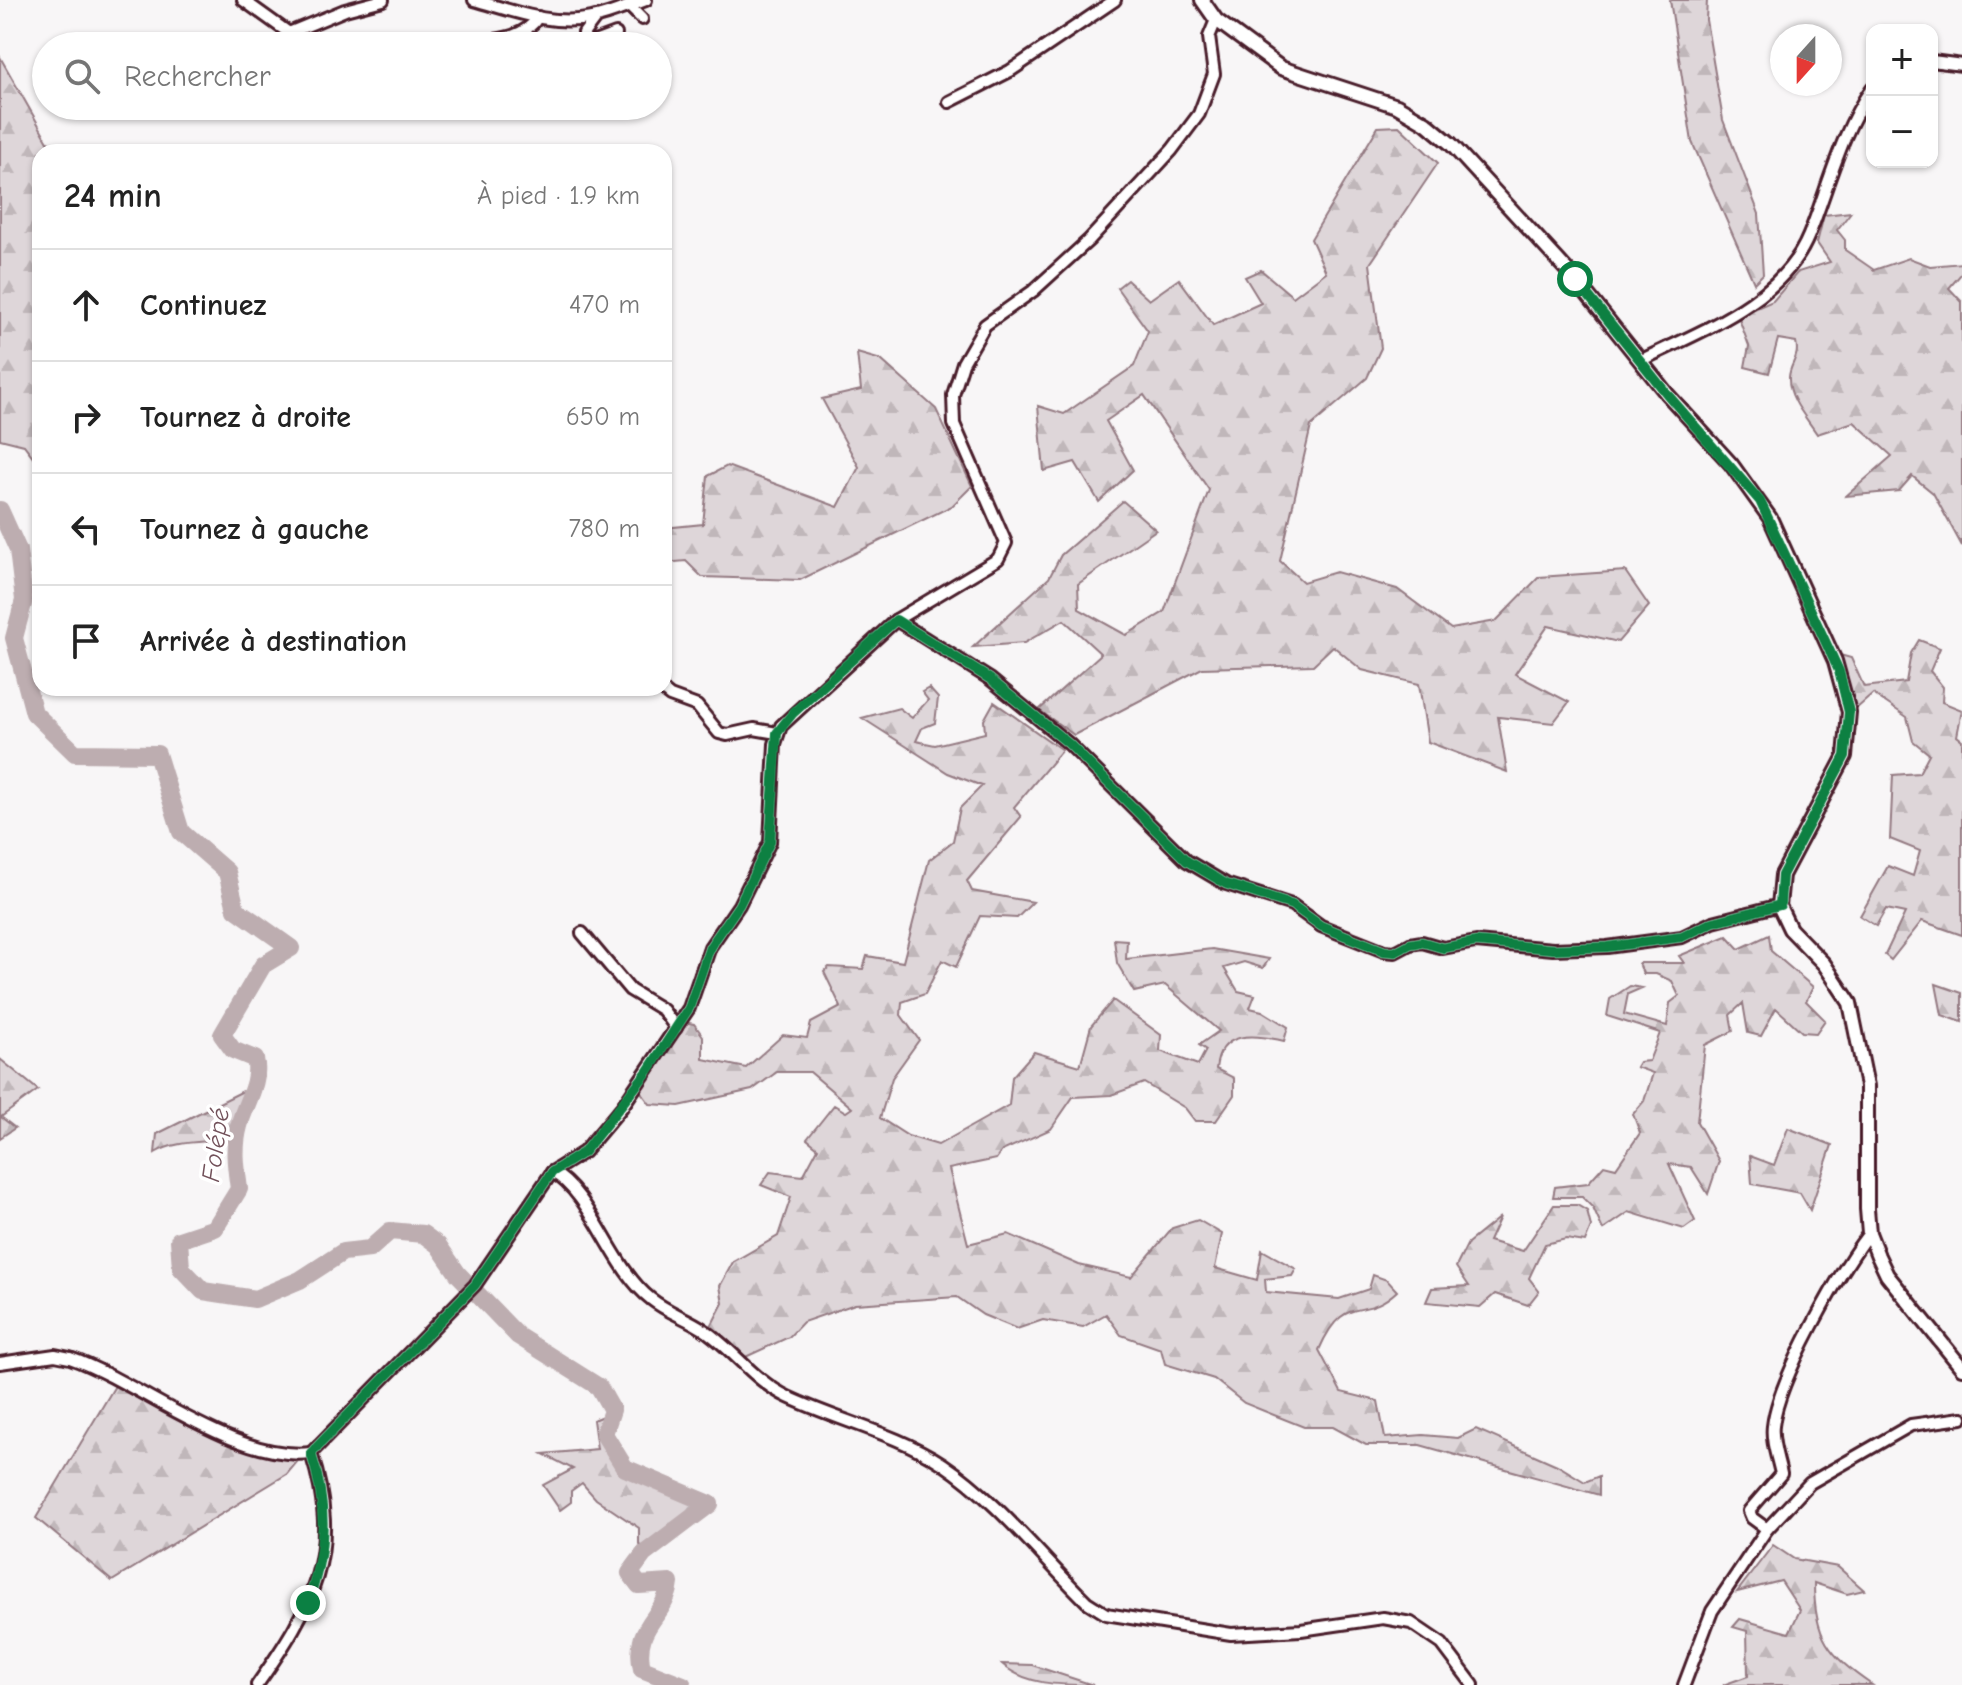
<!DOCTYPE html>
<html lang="fr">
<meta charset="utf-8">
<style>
body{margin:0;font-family:"Comic Neue",sans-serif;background:#f6f6f6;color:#222}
.controls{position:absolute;right:24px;top:24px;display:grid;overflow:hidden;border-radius:16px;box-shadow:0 2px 6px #0004}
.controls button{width:72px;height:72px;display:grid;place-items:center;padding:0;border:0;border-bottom:2px solid #e0e0e0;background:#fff;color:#222;font:40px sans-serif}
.compass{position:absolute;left:1770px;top:24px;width:72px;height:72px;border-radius:50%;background:#fff;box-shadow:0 2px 6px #0004;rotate:201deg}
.stop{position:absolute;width:24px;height:24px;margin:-18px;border:6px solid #0b8043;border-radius:50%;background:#fff}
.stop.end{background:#0b8043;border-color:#fff;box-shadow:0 2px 8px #0008}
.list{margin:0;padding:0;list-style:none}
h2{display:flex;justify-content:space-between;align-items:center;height:104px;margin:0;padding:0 32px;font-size:34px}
h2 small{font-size:26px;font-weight:400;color:#767676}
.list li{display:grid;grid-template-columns:52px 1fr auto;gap:24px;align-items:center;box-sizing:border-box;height:112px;padding:0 32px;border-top:2px solid #e0e0e0}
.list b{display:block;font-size:30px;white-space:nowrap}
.list em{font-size:26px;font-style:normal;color:#767676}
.icon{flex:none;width:44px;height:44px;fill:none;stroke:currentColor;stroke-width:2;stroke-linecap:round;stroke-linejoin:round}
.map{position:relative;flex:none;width:1962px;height:1685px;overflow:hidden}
.search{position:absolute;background:#fff;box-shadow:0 2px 6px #0004;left:32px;top:32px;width:640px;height:88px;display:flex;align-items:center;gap:20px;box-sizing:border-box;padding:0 28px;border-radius:44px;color:#767676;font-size:30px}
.panel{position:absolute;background:#fff;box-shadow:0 2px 6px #0004;left:32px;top:144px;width:640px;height:552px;border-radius:24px}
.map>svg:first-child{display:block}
</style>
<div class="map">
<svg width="1962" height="1685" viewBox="0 0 1962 1685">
<defs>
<pattern id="forest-firs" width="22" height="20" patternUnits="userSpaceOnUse" patternTransform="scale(2)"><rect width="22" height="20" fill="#ded6d9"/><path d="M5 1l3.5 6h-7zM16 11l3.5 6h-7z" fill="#c0b7ba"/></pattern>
</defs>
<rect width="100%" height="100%" fill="#f8f6f7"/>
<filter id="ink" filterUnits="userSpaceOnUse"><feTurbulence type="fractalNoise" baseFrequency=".0125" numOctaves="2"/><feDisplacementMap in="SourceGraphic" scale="16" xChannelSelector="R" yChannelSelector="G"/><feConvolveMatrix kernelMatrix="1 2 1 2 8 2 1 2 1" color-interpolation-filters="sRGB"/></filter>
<g filter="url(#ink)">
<!-- forest -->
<g fill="url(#forest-firs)" stroke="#947a82" stroke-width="2">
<path d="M1670,0h37l-1,20 17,100 36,94 4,60 -9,9 -62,-141z"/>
<path d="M0,57l54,95h-14v314l-16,-21 -24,-6z"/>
<path d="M1399,126l39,37 -68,101 11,84 -14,30 -56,48 -31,135 23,21 33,-10 61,17 54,40 45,-8 43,-44 86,-6 24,35 -31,36 -70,-16 -33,48 54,28 -16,21 -55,-6 9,55 -79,-30 -9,-58 -57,-14 -29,-24 -20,19 -111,3 -128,67 -35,-25 62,-56 -37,-34 -40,23 -51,4 76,-69 12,-23 62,-54 33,29 -78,54 1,25 47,26 38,-23 45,-122 -65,-95 -38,26 27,49 -34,32 -24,-40 -31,9 -6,-65 26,8 70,-48 14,-35 -31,-43 10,-8 22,20 30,-21 34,46 48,-22 -16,-26 16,-7 32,27 33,-25 -15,-33 67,-112z"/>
<path d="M1851,212l-14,18 8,10v10l29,20 35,-12 21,8 32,-3v10l-13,15 13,14v244l-29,-53 -21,-17 -13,15 -53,5 46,-40 -38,-34 -37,12c-11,-17 -29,-36 -28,-57 1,-14 11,-19 7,-35l-18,-3 -9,34 -24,-6 4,-21 -11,-30 35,-15 25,-29 32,-10 -13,-19 7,-28z"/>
<path d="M857,353l24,7 55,49 36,77 -20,20 -152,74 -98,-3 -16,-16 -22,2v-35l39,-4 5,-48 19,-10 111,41 21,-40 -37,-68 39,-9z"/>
<path d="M1919,640l21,8 -10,23 13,16 -1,15 20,8 -5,26 5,4v195l-40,-14 -31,39 -6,-5 20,-42 -19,-4 -10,17 -16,-10 28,-50 25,10 7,-25 -30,-12 3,-64 26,-2 10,-19 -16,-13 -6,-24 -34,-23 -17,15 -16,-54 11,3 13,29 42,-5 5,-29z"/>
<path d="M929,688l9,10 -3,25 -13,5 -6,13 19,4 50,-12 -1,-13 10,-18 68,48 -48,57 7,10 -54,64 5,10 61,11 -16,16 -37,-2 -24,51 -14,-7 -17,34 -23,8 -1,13 18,25 -27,38 -12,40 28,18 30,9 71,-40 3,-28 22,-25 46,14 11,-40 22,-26 48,35 -1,16 38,14 8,-15 -7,-5 20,-14 -54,-46 -31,7 -17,-29 -3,-24 13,1 -1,19 86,-10 57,10 -6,9 -19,-6 -20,6 14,23 17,4 -5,13 12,3 26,16 -4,14c-31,-7 -64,-11 -68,28l18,9v17l-18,26h-21l-10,-13 -41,-25 -33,12 -38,2 -22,32 -49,22 -6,8 -47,10 19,75 40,-10 71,31 52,12 41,-49 26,-8 24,14 -7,34 42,12 5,-30 34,19 -4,7 -27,3 1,13 73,7 30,-10 4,-14 14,5 10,11c-35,33 -52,-1 -78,59l22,42 37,9 7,37 38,-3 35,3 18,-9 81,36 28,17 14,-6v19l-179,-50h-54l-33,-18h-29l-60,-24 -30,-24 -49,-15 -4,-15 -40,-14 -15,-21 -23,13 -40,-7 -26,9 -34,-14 -26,-18 -102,7 -52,18 -14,15 -50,23 -31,-28 15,-29 -3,-17 13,-24 45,-26 13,-39 -30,-12 9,-13 33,4 15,-28 -11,-9 27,-34 12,7 6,-4 -42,-36h-33l-25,18 -73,16 -29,-2 -12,-16 17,-24 18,-44 21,4 9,12v23l43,9 37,-33 24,3 4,-15 30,-16 -17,-35 5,-5 34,2 4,-13 36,6 26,-102 24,-19 7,-33 22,-22 -34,-13 -86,-55 37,-10 13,10 16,-18 -6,-8z"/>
<path d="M1769,935l2,16 42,36 -7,14 19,19 -9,13 -14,-1 -26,-24 -15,28 -13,-3 -5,-30 -13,12 3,16 -28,14 -8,77 22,39 -11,33 -17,-27 -22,-3 26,57 -11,8 -55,-17 -26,18 -10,-22 -11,-11h-29l2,-10 33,-4 16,-18 12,3 24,-35 -7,-19 11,-13 9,-28 -17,-6 3,-5 10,-1 11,-28 -53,-17 3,-17 20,-13 12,2 -14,6 -4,20 43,12 3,-23 9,-7 -7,-15 -16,-7h-13l-4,-11h45l-5,-7 48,-20 12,13z"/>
<path d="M1936,984l26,9v29l-20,-7z"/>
<path d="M0,1059l38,31 -37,27 14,11 -15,10z"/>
<path d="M245,1090l-16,49c-25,4 -53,1 -74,14l2,-19z"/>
<path d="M1788,1128l44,17 -22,65 -10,-17 -48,-9 -2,-28 24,9z"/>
<path d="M1554,1205h23l10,6 4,16 -6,15 -19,-3 -21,5 -16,34 10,13 -11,14 -33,-11 -15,13 -54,-5 6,-14 37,-2 -13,-19 12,-24 32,-26 -11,24 34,10z"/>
<path d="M116,1384l68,38 113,40 -10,12 -175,107 -76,-63z"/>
<path d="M605,1415l2,31 12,26 56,23h22l4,8 -6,11 -24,14 -20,23 -12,-6v-17l-43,-29 -14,-16 -11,8v11l-11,8 -17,-25 30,-16 -30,-15 54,-5 -4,-29z"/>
<path d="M1773,1545l21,14 44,8 26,23 -17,4 -33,-11c0,54 14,72 58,102h-149l25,-9 -1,-45 -14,-4 7,-8 49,14 11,-23 -19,-29 -44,11z"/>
<path d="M1002,1664l30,1 61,20c-34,0 -68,0 -91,-21z"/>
</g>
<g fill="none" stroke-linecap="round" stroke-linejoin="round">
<!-- river -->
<path stroke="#bdadb0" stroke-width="18" d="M0,510l18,40 6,50 -10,38 20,75 41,40 82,1 24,78 46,40 9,37 55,39 -28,17 -41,70 11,15 22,9c6,22 -10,45 -16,67 -6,22 -3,41 0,63l-24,39 -36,12 2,28 22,23 52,8 45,-19 43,-28 27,-3 20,-18 33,3 15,11 20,29 60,62 81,51 13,23 -8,24 21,34 85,36 -66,50 -14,19 9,12 31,-2c-4,35 -38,41 -28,86l41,16"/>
<!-- minor casing -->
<g stroke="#4a1f2b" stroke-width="16">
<g id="minor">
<path d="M243,0l46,33 56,-23 38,-10"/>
<path d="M474,0c37,10 78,27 118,18 18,-3 36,-12 54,-18"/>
<path d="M629,6l13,13"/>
<path d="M596,17l-12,16v7l5,4 27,-10"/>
<path d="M456,46c27,-7 65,-2 82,-29"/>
<path d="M1932,61l30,4"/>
<path d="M949,102l61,-31 105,-71"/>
<path d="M1640,361c60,-30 142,-59 169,-126 20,-50 32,-103 63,-147"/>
<path d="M896,620l94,59 79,65 118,117 39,23 66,21 29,21 63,25 11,1 15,-8 12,-2 21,6 33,-6 77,7 54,-2 75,-10 31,-15 67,-17"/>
<path d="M660,688l10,8 27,10 22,27 8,2 27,-6 23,4"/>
<path d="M582,933l48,57 33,20 13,18"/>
<path d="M552,1172c40,21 59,96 99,127 16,13 36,19 52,30 30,20 51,52 85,68 51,24 107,36 155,67 55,37 97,92 144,138l19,12 125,20 70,-4 82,-12 28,5 31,21 31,41"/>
<path d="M0,1363l55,-8 15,3c71,25 164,104 241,95"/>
<path d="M1767,1529l-15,-11 -3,-7 32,-37c-3,-15 -10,-33 -8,-48 5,-47 67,-155 96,-193"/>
<path d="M257,1685c56,-80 86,-133 54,-232l164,-168 77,-113 32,-20 38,-45 67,-99 21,-61 29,-42 31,-63 5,-98 6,-18 115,-106 102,-61 8,-16 -52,-119 -1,-29 10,-32 22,-38 48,-34 56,-51 83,-90 27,-36 15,-40 -5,-37 7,-17"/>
<path d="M1684,1685l28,-74 55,-82 43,-46 101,-58 51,-7"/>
</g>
</g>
<!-- tertiary casing -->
<g stroke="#4a1f2b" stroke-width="18">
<path id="tertiary" d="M1202,0l14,20 65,48 116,38 29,17 25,21 124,135 92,115 64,70 39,54 65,143 14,51 -4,44 -63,119 -3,31 11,23 34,35 26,39 17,83v123l2,24 9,23 9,19 75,93"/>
</g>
<!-- minor -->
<use href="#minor" stroke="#fff" stroke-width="10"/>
<!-- tertiary -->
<use href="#tertiary" stroke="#fff" stroke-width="12"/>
</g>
</g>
<g fill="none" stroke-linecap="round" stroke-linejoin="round" filter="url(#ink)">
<!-- route -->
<path stroke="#0b8043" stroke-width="10" d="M308,1603c18,-53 20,-97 3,-150l164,-168 77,-113 32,-20 64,-81 41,-63 21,-61 29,-42 31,-63 7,-109 16,-20 103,-93 94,59 79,65 118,117 39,23 66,21 29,21 63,25 11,1 15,-8 12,-2 21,6 33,-6 77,7 54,-2 75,-10 31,-15 67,-17 2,-30 63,-119 4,-44 -10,-41 -79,-170 -93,-107 -92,-115"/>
</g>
<g text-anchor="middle" stroke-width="7" stroke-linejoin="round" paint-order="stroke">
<!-- water labels -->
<g font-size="26" font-style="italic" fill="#72515a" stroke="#fff">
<text transform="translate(215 1145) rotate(-82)" y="9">Folépé</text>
</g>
</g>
</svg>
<div class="controls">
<button>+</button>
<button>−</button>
</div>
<svg class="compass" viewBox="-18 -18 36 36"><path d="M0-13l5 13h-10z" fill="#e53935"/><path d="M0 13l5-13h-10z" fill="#767676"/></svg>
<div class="stop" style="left:1575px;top:279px"></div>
<div class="stop end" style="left:308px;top:1603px"></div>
<div class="search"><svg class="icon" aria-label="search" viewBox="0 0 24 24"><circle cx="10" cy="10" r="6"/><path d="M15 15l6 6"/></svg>Rechercher</div>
<section class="panel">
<h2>24 min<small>À pied · 1.9 km</small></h2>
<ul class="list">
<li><svg class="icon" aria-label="ahead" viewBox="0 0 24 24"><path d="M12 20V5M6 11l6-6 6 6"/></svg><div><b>Continuez</b></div><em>470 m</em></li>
<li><svg class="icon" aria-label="right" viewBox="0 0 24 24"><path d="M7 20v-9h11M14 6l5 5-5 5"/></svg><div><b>Tournez à droite</b></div><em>650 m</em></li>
<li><svg class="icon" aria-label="left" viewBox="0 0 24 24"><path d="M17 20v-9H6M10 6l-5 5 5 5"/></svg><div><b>Tournez à gauche</b></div><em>780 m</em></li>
<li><svg class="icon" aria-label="arrive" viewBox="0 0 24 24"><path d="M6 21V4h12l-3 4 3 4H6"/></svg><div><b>Arrivée à destination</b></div></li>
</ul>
</section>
</div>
